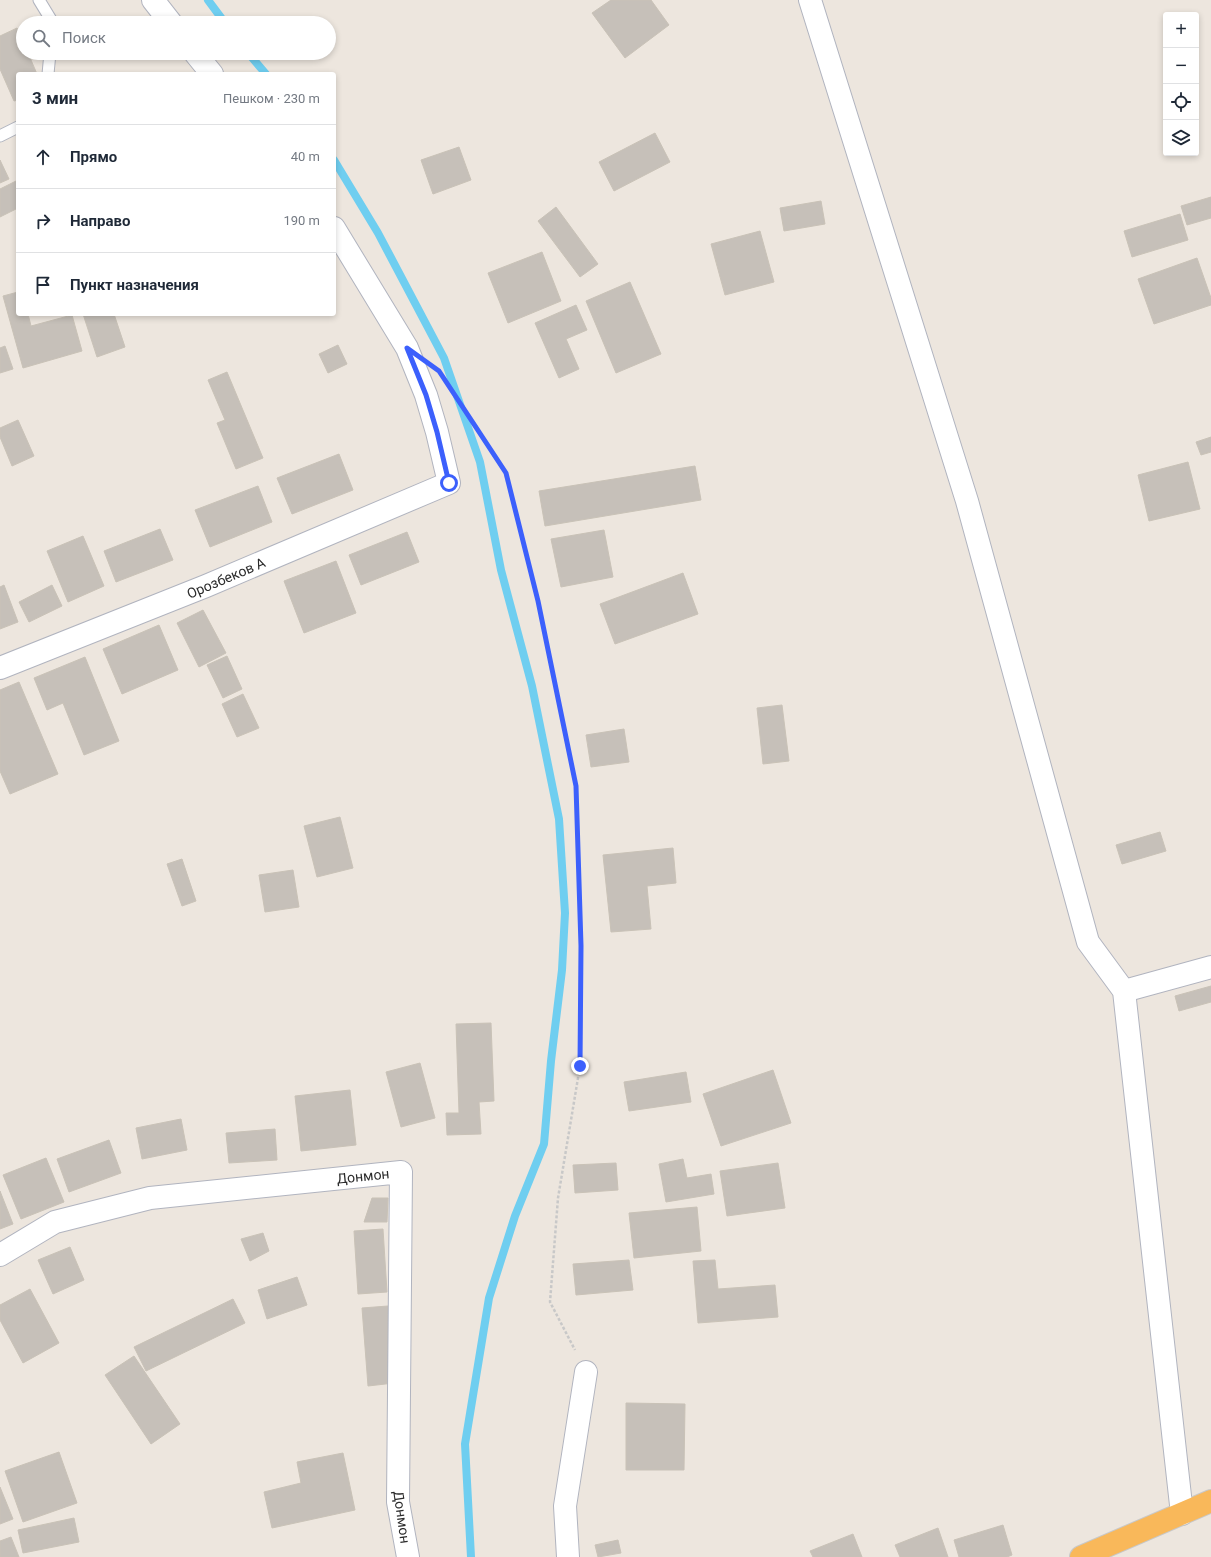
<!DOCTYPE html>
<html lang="ru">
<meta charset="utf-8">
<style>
body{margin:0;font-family:Roboto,sans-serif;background:#f2f2f3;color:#1f2937}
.controls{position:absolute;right:12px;top:12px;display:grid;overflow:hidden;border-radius:4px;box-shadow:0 2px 6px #0003}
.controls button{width:36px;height:36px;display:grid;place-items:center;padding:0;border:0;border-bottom:1px solid #e0e1e3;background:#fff;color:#1f2937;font:20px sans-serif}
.stop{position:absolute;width:12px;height:12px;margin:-9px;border:3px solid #3c60fc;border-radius:50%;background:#fff}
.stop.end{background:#3c60fc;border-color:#fff;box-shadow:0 1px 4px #0008}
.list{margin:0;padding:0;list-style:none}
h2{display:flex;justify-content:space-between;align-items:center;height:52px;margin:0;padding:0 16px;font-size:17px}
h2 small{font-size:13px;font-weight:400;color:#747a83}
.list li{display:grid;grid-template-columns:26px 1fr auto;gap:12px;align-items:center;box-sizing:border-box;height:64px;padding:0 16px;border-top:1px solid #e0e1e3}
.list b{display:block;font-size:15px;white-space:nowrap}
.list em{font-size:13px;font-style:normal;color:#747a83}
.icon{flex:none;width:22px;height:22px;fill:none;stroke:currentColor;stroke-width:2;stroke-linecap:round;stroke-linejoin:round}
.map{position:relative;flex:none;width:1211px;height:1557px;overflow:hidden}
.search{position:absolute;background:#fff;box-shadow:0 2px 6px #0003;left:16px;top:16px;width:320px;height:44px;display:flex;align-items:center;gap:10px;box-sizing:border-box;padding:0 14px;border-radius:22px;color:#747a83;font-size:15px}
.panel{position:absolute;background:#fff;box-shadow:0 2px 6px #0003;left:16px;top:72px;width:320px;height:244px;border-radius:4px}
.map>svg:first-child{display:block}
</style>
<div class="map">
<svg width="1211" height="1557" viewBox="0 0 1211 1557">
<rect width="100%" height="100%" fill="#ede6de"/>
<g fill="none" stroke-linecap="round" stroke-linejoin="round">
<!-- stream -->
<g stroke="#6fcef0" stroke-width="8">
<path d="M208,0l17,23"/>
<path d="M248,53l18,21"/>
<path d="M334,160l44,73 66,125 36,104 21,108 31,116 27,133 6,94 -3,57 -11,91 -7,83 -29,72 -26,82 -24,146 6,113"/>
</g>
</g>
<!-- building -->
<g fill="#c6c0b9" stroke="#c9c2b7">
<path d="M611,0h40l18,25 -44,33 -33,-45z"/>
<path d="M17,28l6,13v12h5l9,21h-19v26l-4,1 -14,-32v-33z"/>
<path d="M655,133l15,29 -56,29 -15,-29z"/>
<path d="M459,147l12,33 -38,14 -12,-34z"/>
<path d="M0,160l9,19 -9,4z"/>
<path d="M18,180v28l-18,9v-28z"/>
<path d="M1211,197v21l-24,7 -6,-19z"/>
<path d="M821,201l4,23 -41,7 -4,-23z"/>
<path d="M556,207l42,57 -18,13 -42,-56z"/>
<path d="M1180,214l8,26 -56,17 -8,-26z"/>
<path d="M760,231l14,51 -49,13 -14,-51z"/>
<path d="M542,252l19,49 -53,22 -20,-50z"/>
<path d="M1197,258l14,40v7l-57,19 -16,-45z"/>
<path d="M630,282l31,72 -45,19 -30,-72z"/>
<path d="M18,292v22h10l3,12 41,-11 10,36 -59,17 -20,-72z"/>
<path d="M576,305l11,25 -21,9 13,30 -20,9 -24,-55z"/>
<path d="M83,314h31l11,33 -28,10z"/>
<path d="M338,345l9,19 -19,9 -9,-19z"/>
<path d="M5,346l8,23 -13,4v-25z"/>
<path d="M227,372l36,86 -27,11 -19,-46 8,-3 -17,-40z"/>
<path d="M18,420l16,36 -22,10 -12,-29v-9z"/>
<path d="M1211,437v15l-10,3 -5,-13z"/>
<path d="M339,454l14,36 -61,24 -15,-36z"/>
<path d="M1188,462l12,47 -51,12 -11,-46z"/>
<path d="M695,466l6,34 -156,26 -6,-35z"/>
<path d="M258,486l14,36 -62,25 -15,-37z"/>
<path d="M160,529l13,31 -57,22 -12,-31z"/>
<path d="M604,530l9,47 -52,10 -10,-48z"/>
<path d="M407,532l12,30 -58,23 -12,-30z"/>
<path d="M83,536l21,50 -36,16 -21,-51z"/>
<path d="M336,561l20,52 -52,20 -20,-52z"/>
<path d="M683,573l15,41 -83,30 -15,-40z"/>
<path d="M4,585l14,37 -18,7v-42z"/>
<path d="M52,585l10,21 -33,16 -10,-20z"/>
<path d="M203,610l23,43 -27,14 -22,-44z"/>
<path d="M159,625l19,45 -56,24 -19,-45z"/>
<path d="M227,656l15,33 -19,9 -16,-33z"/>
<path d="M85,657l34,84 -35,14 -21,-52 -16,7 -13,-32z"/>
<path d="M19,682l39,92 -48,20 -10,-23v-81z"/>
<path d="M243,694l16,34 -22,9 -15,-33z"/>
<path d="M782,705l7,56 -26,3 -6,-56z"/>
<path d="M624,729l5,33 -38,5 -5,-32z"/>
<path d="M340,817l13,51 -36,9 -13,-51z"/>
<path d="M1160,832l6,19 -44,13 -6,-19z"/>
<path d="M673,848l3,35 -29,3 4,43 -40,3 -8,-77z"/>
<path d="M182,859l14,42 -14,5 -15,-42z"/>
<path d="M293,870l6,37 -34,5 -6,-37z"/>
<path d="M1211,986v16l-32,9 -4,-15z"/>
<path d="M491,1023l3,78 -15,1 2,32 -34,1 -1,-22h13l-3,-89z"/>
<path d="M420,1063l15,55 -34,9 -15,-55z"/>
<path d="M773,1070l18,53 -70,23 -18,-52z"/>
<path d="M686,1072l5,30 -62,9 -5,-29z"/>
<path d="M350,1090l6,55 -55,6 -6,-55z"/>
<path d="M181,1119l6,31 -45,9 -6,-31z"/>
<path d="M275,1129l2,31 -48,3 -3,-30z"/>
<path d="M109,1140l12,33 -52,19 -12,-33z"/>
<path d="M46,1158l18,44 -43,17 -18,-44z"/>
<path d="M683,1159l4,19 24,-4 3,20 -48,8 -7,-38z"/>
<path d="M616,1163l2,27 -43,3 -2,-28z"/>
<path d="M778,1163l7,45 -58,8 -7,-45z"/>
<path d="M0,1191l13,33 -13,5z"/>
<path d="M372,1198h16l-1,24h-23z"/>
<path d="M697,1207l4,44 -67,7 -5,-45z"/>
<path d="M383,1229l4,63 -29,2 -4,-63z"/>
<path d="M263,1233l6,18 -19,10 -9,-22z"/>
<path d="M70,1247l14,33 -31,14 -15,-34z"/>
<path d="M629,1260l4,30 -57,5 -3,-31z"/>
<path d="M715,1260l3,29 57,-4 3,32 -80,6 -5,-62z"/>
<path d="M297,1277l10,28 -40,14 -9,-29z"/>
<path d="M30,1289l29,54 -36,20 -23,-43v-15z"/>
<path d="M233,1299l12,24 -99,48 -12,-24z"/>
<path d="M388,1306l6,77 -26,3 -6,-78z"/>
<path d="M134,1356l46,68 -29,20 -46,-69z"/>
<path d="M626,1403l59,1 -1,66h-58z"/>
<path d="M59,1452l18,51 -54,19 -18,-51z"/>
<path d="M343,1453l12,57 -83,18 -8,-36 37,-9 -4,-21z"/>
<path d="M0,1487l13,32 -13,5z"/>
<path d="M74,1518l5,24 -56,11 -5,-23z"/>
<path d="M1003,1525l9,30 -5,2h-48l-5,-17z"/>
<path d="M938,1528l10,29h-48l-5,-12z"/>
<path d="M853,1534l9,23h-49l-3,-6z"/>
<path d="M11,1537l8,20h-19v-16z"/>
<path d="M618,1540l3,13 -23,4 -3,-12z"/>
</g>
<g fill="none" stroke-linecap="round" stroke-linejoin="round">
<!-- service casing -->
<g stroke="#b1b4bf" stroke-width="13">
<g id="service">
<path d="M39,0l14,23"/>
<path d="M48,74l2,-21"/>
<path d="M0,136l18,-9"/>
</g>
</g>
<!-- minor casing -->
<g stroke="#b1b4bf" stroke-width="24">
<g id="minor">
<path d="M153,0l18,23"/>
<path d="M810,0l157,501 121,441 36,49 58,523"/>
<path d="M195,53l17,21"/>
<path d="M0,668l206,-82 243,-103 -12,-51 -11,-37 -19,-47 -73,-120"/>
<path d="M1124,991l87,-24"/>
<path d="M0,1255l55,-33 95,-24 251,-26 -3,330 10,55"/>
<path d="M568,1557l-3,-51 21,-134"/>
</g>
</g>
<!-- trunk casing -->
<g stroke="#c8c8c8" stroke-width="24">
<path id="trunk" d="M1081,1557l130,-56"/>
</g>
<!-- path -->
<path stroke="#c8c8c8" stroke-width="2.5" stroke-dasharray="3 2" stroke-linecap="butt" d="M452,391l53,82 33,128 38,185 5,160 -1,120 -22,132 -8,104 25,48"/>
<!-- service -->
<use href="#service" stroke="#fff" stroke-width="11"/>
<!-- minor -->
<use href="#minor" stroke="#fff" stroke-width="22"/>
<!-- trunk -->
<use href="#trunk" stroke="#f9b85a" stroke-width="22"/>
</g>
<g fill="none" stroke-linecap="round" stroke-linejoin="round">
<!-- route -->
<path stroke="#3c60fc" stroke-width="5" d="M449,483l-12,-51 -11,-37 -19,-47 32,23 67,102 32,128 38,185 5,160 -1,120"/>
</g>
<g text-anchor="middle" stroke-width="4" stroke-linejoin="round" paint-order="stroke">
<!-- street labels -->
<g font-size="14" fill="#2b2b2b" stroke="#fff">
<text transform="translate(226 578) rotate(-23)" y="5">Орозбеков А</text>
<text transform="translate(363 1176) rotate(-6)" y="5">Донмон</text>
<text transform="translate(402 1517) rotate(82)" y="5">Донмон</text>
</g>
</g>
</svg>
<div class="controls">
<button>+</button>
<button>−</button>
<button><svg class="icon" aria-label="locate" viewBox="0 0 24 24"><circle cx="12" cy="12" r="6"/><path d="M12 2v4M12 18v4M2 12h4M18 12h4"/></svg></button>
<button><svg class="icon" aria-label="layers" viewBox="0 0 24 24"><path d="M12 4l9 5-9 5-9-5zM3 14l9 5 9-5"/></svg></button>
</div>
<div class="stop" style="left:449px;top:483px"></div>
<div class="stop end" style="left:580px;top:1066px"></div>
<div class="search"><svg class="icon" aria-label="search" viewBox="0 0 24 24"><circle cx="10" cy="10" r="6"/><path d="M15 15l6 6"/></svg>Поиск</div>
<section class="panel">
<h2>3 мин<small>Пешком · 230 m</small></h2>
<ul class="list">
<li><svg class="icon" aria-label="ahead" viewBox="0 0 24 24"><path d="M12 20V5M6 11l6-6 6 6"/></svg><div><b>Прямо</b></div><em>40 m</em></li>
<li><svg class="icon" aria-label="right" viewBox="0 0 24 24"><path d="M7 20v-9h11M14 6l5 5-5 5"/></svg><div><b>Направо</b></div><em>190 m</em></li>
<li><svg class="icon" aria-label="arrive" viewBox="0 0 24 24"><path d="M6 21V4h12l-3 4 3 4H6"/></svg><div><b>Пункт назначения</b></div></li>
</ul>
</section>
</div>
